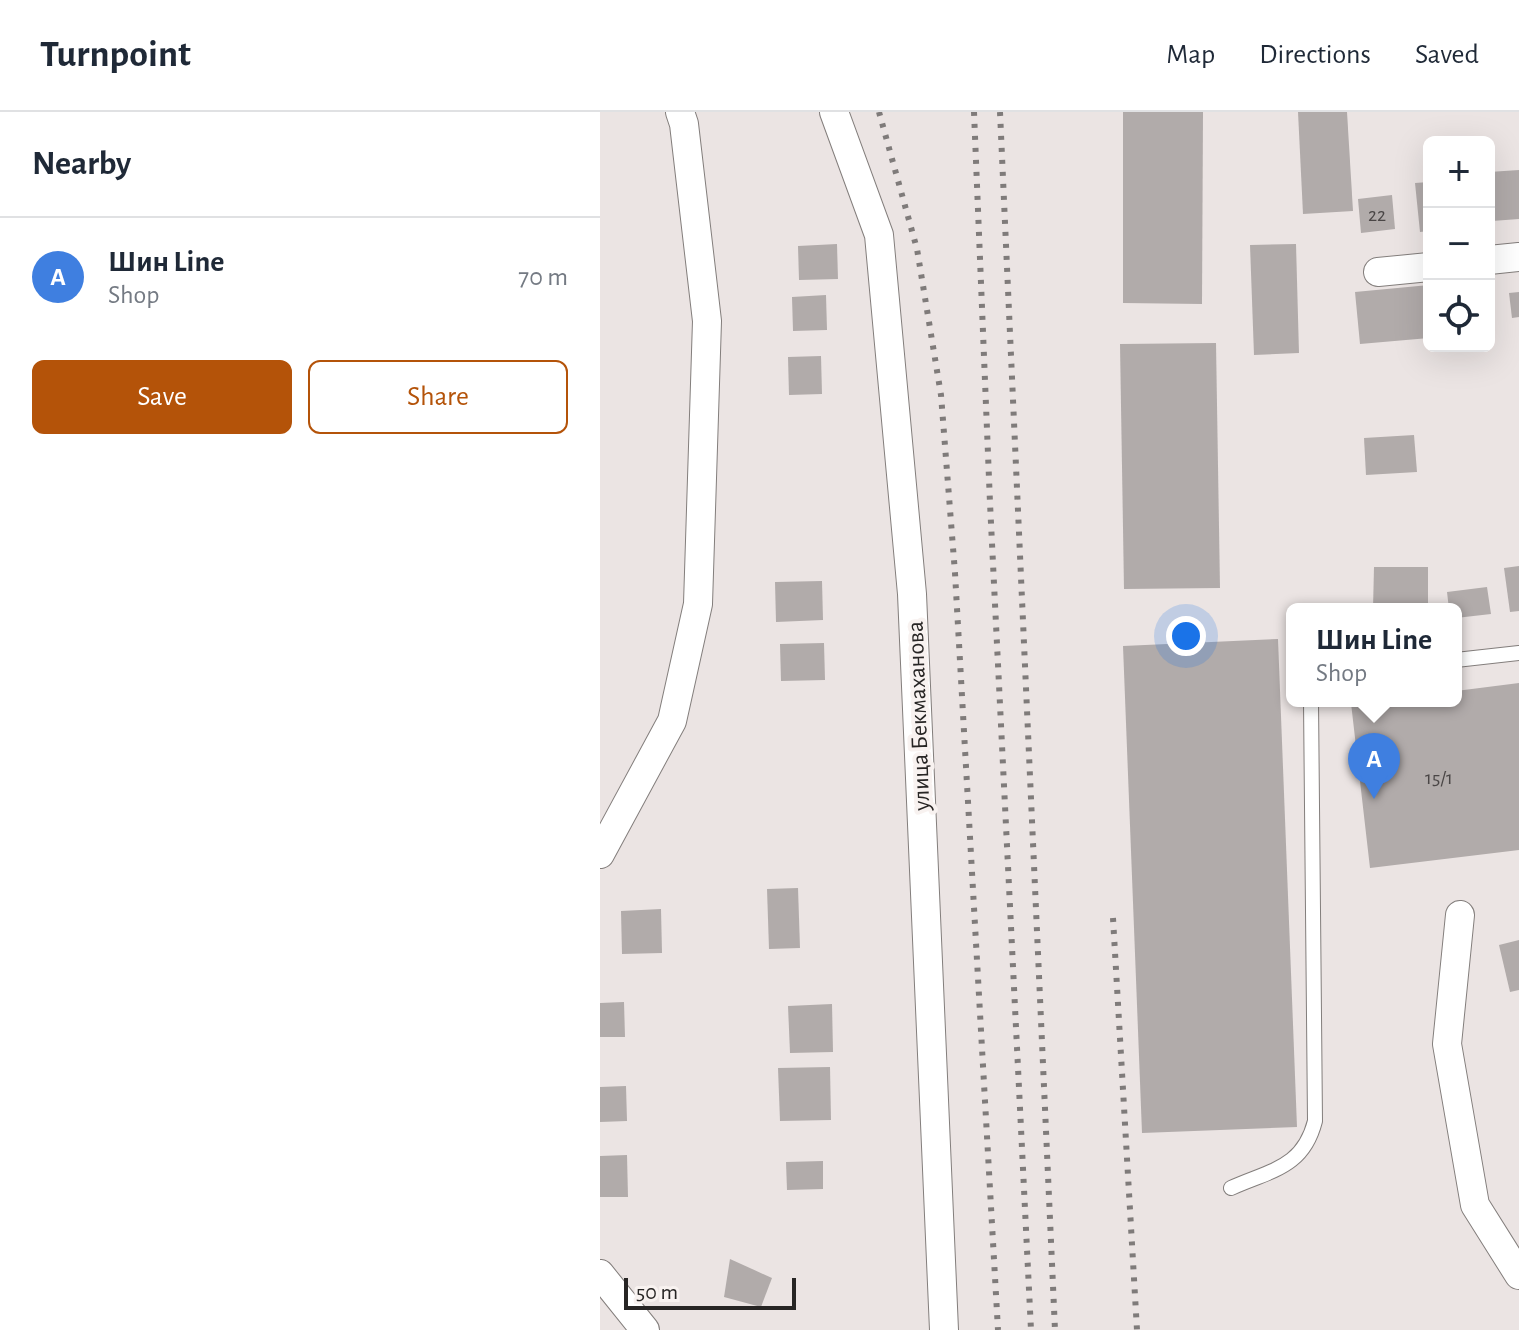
<!DOCTYPE html>
<meta charset="utf-8">
<style>
body{margin:0;font-family:"Alegreya Sans",sans-serif;background:#f2f2f3;color:#1f2937}
.controls{position:absolute;right:24px;top:24px;display:grid;overflow:hidden;border-radius:12px;box-shadow:0 8px 32px #0002}
.controls button{width:72px;height:72px;display:grid;place-items:center;padding:0;border:0;border-bottom:2px solid #e0e1e3;background:#fff;color:#1f2937;font:40px sans-serif}
.scale{position:absolute;left:24px;bottom:20px;width:172px;box-sizing:border-box;padding-left:8px;border:4px solid #272524;border-top:0;font-size:22px;line-height:28px;white-space:nowrap;color:#272524;-webkit-text-stroke:6px #f8f2f0;paint-order:stroke}
.you{position:absolute;left:586px;top:524px;width:28px;height:28px;margin:-20px;border:6px solid #fff;border-radius:50%;background:#1a73e8;box-shadow:0 0 0 12px #1a73e833}
.badge{display:grid;place-items:center;width:52px;height:52px;border-radius:50%;background:#b45309;color:#fff;font-size:26px;font-weight:700}
.pin{position:absolute;translate:-50% -66px;filter:drop-shadow(0 2px 4px #0008)}
.pin::after{content:'';position:absolute;top:42px;width:28px;height:24px;background:inherit;clip-path:polygon(0 0,100% 0,50% 100%)}
.popup{position:absolute;left:686px;top:491px;width:176px;height:104px;box-sizing:border-box;display:grid;place-content:center;border-radius:12px;background:#fff;filter:drop-shadow(0 2px 6px #0005);font-size:26px;white-space:nowrap;color:#747a83}
.popup b{font-size:30px;color:#1f2937}
.popup::after{content:'';position:absolute;left:50%;top:100%;margin-left:-16px;border:16px solid transparent;border-top-color:#fff}
.list{margin:0;padding:0;list-style:none}
h2{display:flex;justify-content:space-between;align-items:center;height:104px;margin:0;padding:0 32px;font-size:34px}
h2 small{font-size:26px;font-weight:400;color:#747a83}
.list li{display:grid;grid-template-columns:52px 1fr auto;gap:24px;align-items:center;box-sizing:border-box;height:120px;padding:0 32px;border-top:2px solid #e0e1e3}
.list b{display:block;font-size:30px;white-space:nowrap}
.list p{margin:0;font-size:26px;white-space:nowrap;color:#747a83}
.list em{font-size:26px;font-style:normal;color:#747a83}
.actions{display:flex;gap:16px;padding:24px 32px}
.actions a{flex:1;padding:18px 0;border:2px solid #b45309;border-radius:12px;text-align:center;font-size:28px;color:#b45309}
.actions .main{background:#b45309;color:#fff}
.icon{flex:none;width:44px;height:44px;fill:none;stroke:currentColor;stroke-width:2;stroke-linecap:round;stroke-linejoin:round}
.map{position:relative;flex:none;width:919px;height:1218px;overflow:hidden}
header{display:flex;align-items:center;gap:48px;box-sizing:border-box;height:112px;padding:0 40px;background:#fff;border-bottom:2px solid #e0e1e3}
header strong{font-size:38px}
nav{display:flex;gap:44px;margin-inline-start:auto;font-size:28px}
main{display:flex}
aside{flex:1;background:#fff}
.map>svg:first-child{display:block}
</style>
<header>
<strong>Turnpoint</strong>
<nav><a>Map</a><a>Directions</a><a>Saved</a></nav>
</header>
<main>
<aside>
<h2>Nearby<small></small></h2>
<ul class="list">
<li><span class="badge" style="background:#3f7fe0">A</span><div><b>Шин Line</b><p>Shop</p></div><em>70 m</em></li>
</ul>
<div class="actions"><a class="main">Save</a><a>Share</a></div>
</aside>
<div class="map">
<svg width="919" height="1218" viewBox="0 0 919 1218">
<rect width="100%" height="100%" fill="#ebe4e3"/>
<!-- building -->
<g fill="#b1abaa">
<path d="M523,0h80l-1,192 -79,-1z"/>
<path d="M698,0h49l6,99 -50,3z"/>
<path d="M919,58v49l-27,2 -3,-49z"/>
<path d="M829,70v49l-9,1 -5,-49z"/>
<path d="M792,83l3,34 -34,4 -3,-34z"/>
<path d="M237,132l1,35 -39,1 -1,-34z"/>
<path d="M696,132l3,109 -45,2 -4,-110z"/>
<path d="M829,173v53l-69,6 -5,-52z"/>
<path d="M919,180v25l-7,1 -3,-25z"/>
<path d="M226,183l1,35 -34,1 -1,-34z"/>
<path d="M889,186h2l3,37h-5z"/>
<path d="M616,231l4,245 -96,1 -4,-245z"/>
<path d="M221,244l1,38 -33,1 -1,-38z"/>
<path d="M814,323l3,37 -51,3 -2,-37z"/>
<path d="M919,454v45l-9,1 -6,-44z"/>
<path d="M774,455h54v42h-55z"/>
<path d="M222,469l1,39 -47,2 -1,-40z"/>
<path d="M887,475l4,27 -35,4v-9h-7l-2,-17z"/>
<path d="M678,527l19,488 -155,6 -19,-487z"/>
<path d="M224,531l1,37 -44,1 -1,-37z"/>
<path d="M919,571v167l-149,18 -19,-165 21,-2h84v-10z"/>
<path d="M198,776l2,60 -31,1 -2,-60z"/>
<path d="M61,797l1,44 -40,1 -1,-43z"/>
<path d="M919,828v50l-9,2 -11,-47z"/>
<path d="M24,890l1,35h-25v-34z"/>
<path d="M232,892l1,48 -43,1 -2,-47z"/>
<path d="M230,955l1,53 -51,1 -2,-53z"/>
<path d="M26,974l1,35 -27,1v-35z"/>
<path d="M27,1043l1,42h-28v-41z"/>
<path d="M223,1049v28l-36,1 -1,-28z"/>
<path d="M130,1147l42,19 -11,29 -37,-10z"/>
</g>
<g fill="none" stroke-linecap="round" stroke-linejoin="round">
<!-- lane casing -->
<g stroke="#837e7c" stroke-width="16">
<g id="lane">
<path d="M856,548l63,-7"/>
<path d="M631,1076c40,-18 72,-20 84,-67l-4,-420"/>
</g>
</g>
<!-- street casing -->
<g stroke="#837e7c" stroke-width="30">
<g id="street">
<path d="M234,0l45,123 33,359 32,736"/>
<path d="M889,148l30,-3"/>
<path d="M778,160l51,-5"/>
<path d="M0,742l72,-133 26,-117 9,-283 -23,-197 -4,-12"/>
<path d="M860,803l-13,129 28,161 44,70"/>
<path d="M0,1162l45,56"/>
</g>
</g>
<!-- lane -->
<use href="#lane" stroke="#fff" stroke-width="14"/>
<!-- street -->
<use href="#street" stroke="#fff" stroke-width="28"/>
<!-- rail -->
<g stroke="#7f7b7a" stroke-width="6" stroke-dasharray="4 8" stroke-linecap="butt">
<path d="M279,0l38,137 24,146 14,178 43,757"/>
<path d="M374,0l16,391 41,827"/>
<path d="M400,0l55,1218"/>
<path d="M513,806l24,412"/>
</g>
</g>
<g text-anchor="middle" stroke-width="8" stroke-linejoin="round" paint-order="stroke">
<!-- number labels -->
<g font-size="20" fill="#4a4646">
<text x="777" y="109">22</text>
<text x="839" y="672">15/1</text>
</g>
<!-- street labels -->
<g font-size="24" fill="#272524" stroke="#f8f2f0">
<text transform="translate(318 604) rotate(-92)" y="8">улица Бекмаханова</text>
</g>
</g>
</svg>
<div class="controls">
<button>+</button>
<button>−</button>
<button><svg class="icon" aria-label="locate" viewBox="0 0 24 24"><circle cx="12" cy="12" r="6"/><path d="M12 2v4M12 18v4M2 12h4M18 12h4"/></svg></button>
</div>
<div class="scale">50 m</div>
<div class="you"></div>
<div class="pin badge" style="left:774px;top:687px;background:#3f7fe0">A</div>
<div class="popup"><b>Шин Line</b>Shop</div>
</div>
</main>
